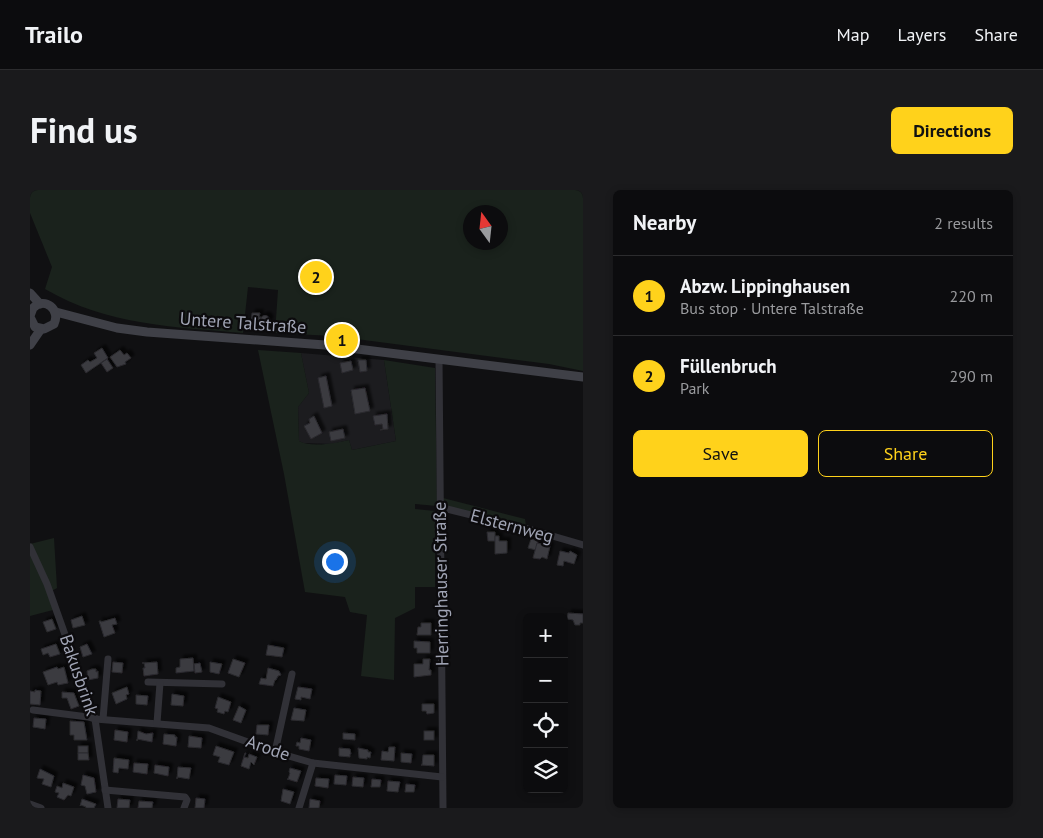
<!DOCTYPE html>
<meta charset="utf-8">
<style>
body{margin:0;font-family:"PT Sans",sans-serif;background:#1a1a1c;color:#f1f3f6}
.controls{position:absolute;right:15px;bottom:15px;display:grid;overflow:hidden;border-radius:8px;box-shadow:0 2px 8px #0003}
.controls button{width:45px;height:45px;display:grid;place-items:center;padding:0;border:0;border-bottom:1px solid #2c2c2e;background:#0c0c0e;color:#f1f3f6;font:25px sans-serif}
.compass{position:absolute;left:433px;top:15px;width:45px;height:45px;border-radius:50%;background:#0c0c0e;box-shadow:0 2px 8px #0003;rotate:345deg}
.you{position:absolute;left:304px;top:371px;width:18px;height:18px;margin:-12px;border:4px solid #fff;border-radius:50%;background:#1a73e8;box-shadow:0 0 0 8px #1a73e833}
.badge{display:grid;place-items:center;width:32px;height:32px;border-radius:50%;background:#ffd21b;color:#111;font-size:16px;font-weight:700}
.pin{position:absolute;translate:-50% -50%;border:2px solid #fff;box-shadow:0 1px 5px #0006}
.list{margin:0;padding:0;list-style:none}
h2{display:flex;justify-content:space-between;align-items:center;height:65px;margin:0;padding:0 20px;font-size:21px}
h2 small{font-size:16px;font-weight:400;color:#9a9b9e}
.list li{display:grid;grid-template-columns:32px 1fr auto;gap:15px;align-items:center;box-sizing:border-box;height:80px;padding:0 20px;border-top:1px solid #2c2c2e}
.list b{display:block;font-size:19px;white-space:nowrap}
.list p{margin:0;font-size:16px;white-space:nowrap;color:#9a9b9e}
.list em{font-size:16px;font-style:normal;color:#9a9b9e}
.actions{display:flex;gap:10px;padding:15px 20px}
.actions a{flex:1;padding:11px 0;border:1px solid #ffd21b;border-radius:8px;text-align:center;font-size:18px;color:#ffd21b}
.actions .main{background:#ffd21b;color:#111}
.icon{flex:none;width:28px;height:28px;fill:none;stroke:currentColor;stroke-width:2;stroke-linecap:round;stroke-linejoin:round}
.map{position:relative;flex:none;width:553px;height:618px;overflow:hidden;border-radius:8px}
header{display:flex;align-items:center;gap:30px;box-sizing:border-box;height:70px;padding:0 25px;background:#0c0c0e;border-bottom:1px solid #2c2c2e}
header strong{font-size:24px}
nav{display:flex;gap:28px;margin-inline-start:auto;font-size:18px}
.intro{display:flex;align-items:center;justify-content:space-between;box-sizing:border-box;height:120px;padding:0 30px}
h1{margin:0;font-size:35px}
.button{padding:12px 22px;border-radius:8px;background:#ffd21b;color:#111;font-size:18px;font-weight:700}
main{display:flex;gap:30px;padding:0 30px}
aside{flex:1;background:#0c0c0e;border-radius:8px;box-shadow:0 2px 8px #0003}
.map>svg:first-child{display:block}
</style>
<header>
<strong>Trailo</strong>
<nav><a>Map</a><a>Layers</a><a>Share</a></nav>
</header>
<div class="intro"><h1>Find us</h1><a class="button">Directions</a></div>
<main>
<div class="map">
<svg width="553" height="618" viewBox="0 0 553 618">
<defs>
<filter id="shadow"><feDropShadow dx="3.5" dy="-3.5" stdDeviation="1" flood-color="#0009"/></filter>
</defs>
<rect width="100%" height="100%" fill="#101012"/>
<!-- built -->
<path fill="#1c1c1f" d="M271,163l83,7 12,81 -44,9 -3,-10 -17,4 -29,-1 -4,-2 -1,-34 11,-14z"/>
<!-- green -->
<g fill="#1a221c" fill-rule="evenodd">
<path d="M0,0h553v181l-34,-7 -216,-28 -58,-3 3,-43 -30,-3 -5,46c-68,-6 -137,-8 -198,-44l7,-22 -22,-54zM440,22h30v30h-30z"/>
<path d="M228,160l43,3 8,40 -11,14 1,34c13,7 37,2 50,-1l3,10 44,-9 -12,-81 51,8 2,138 -22,-2v5l20,2v76h-20v21l-20,10 -1,62 -33,-4 6,-61 -17,-3 -5,-15 -40,-5 -21,-118z"/>
<path d="M413,308l82,21 1,8 -82,-20z"/>
<path d="M24,348l3,50 -9,5 5,17 -23,6v-72z"/>
</g>
<!-- building -->
<g fill="#3a3a40" stroke="#2b2a2e" filter="url(#shadow)">
<path d="M222,123h8l-1,4h2l-2,9 -8,-1z"/>
<circle cx="235" cy="130" r="4.5"/>
<path d="M72,158l6,10 -22,15 -5,-8 7,-5 2,2 7,-4 -3,-5z"/>
<path d="M90,160l4,5 3,-2 4,5 -6,4 1,2 -9,3 -7,-10z"/>
<path d="M77,169l6,9 -6,4 -6,-9z"/>
<path d="M328,170h8l1,11 -7,1z"/>
<path d="M321,171l2,9 -11,3 -2,-10z"/>
<path d="M296,186l6,30 -8,2 -6,-30z"/>
<path d="M335,198l5,23 -15,3 -4,-24z"/>
<path d="M357,224l1,15 -8,1 3,-1 -1,-5 -7,1 -2,-9z"/>
<path d="M284,226l8,17 -11,6 -7,-13 6,-3 -1,-4z"/>
<path d="M313,239l2,9 -14,3 -2,-9z"/>
<path d="M457,342h8v9h-7z"/>
<path d="M465,346h4v5h8v12l-12,1z"/>
<path d="M501,349l7,2 -2,9 -8,-2z"/>
<path d="M507,353l13,3 -3,13 -5,-2 -2,2 -7,-1z"/>
<path d="M530,361l9,2 1,-2 7,4 -3,9 -10,-3 -1,5 -6,-1z"/>
<path d="M538,423l15,1v9h-3v2h-5l-2,-5 -6,-1z"/>
<path d="M52,426l3,9 -12,3 -2,-8z"/>
<path d="M85,428l2,6 -5,1 3,8 -11,4 -5,-16h2v1z"/>
<path d="M22,429l4,10 -9,3 -4,-10z"/>
<path d="M391,433h10v12h-14l1,-8h3z"/>
<path d="M384,451l16,1v11h-13v-5h-3z"/>
<path d="M26,454l4,10 -10,3 -2,-4 -5,2 -2,-6z"/>
<path d="M57,454l5,10 -9,3 -3,-10z"/>
<path d="M238,455l16,3 -2,9 -16,-2z"/>
<path d="M163,468l1,13 -18,2v-5l4,-1v-8z"/>
<path d="M203,469l12,4 -6,14 -11,-4z"/>
<path d="M393,469h7l-1,11h2v5l-17,2v-13h9z"/>
<path d="M83,472l10,1 -1,10 -10,-1z"/>
<path d="M127,472l1,12 -14,2 -1,-8h2l-1,-5h-2z"/>
<path d="M180,472l12,2 -3,10 -9,-2z"/>
<path d="M170,473l2,9 -7,1 -1,-9z"/>
<path d="M27,477l1,2 6,-2 4,16 -10,2 -1,-3 -9,3 -5,-13z"/>
<path d="M238,478l11,3 2,4 -3,1 -2,4h-1l-2,6 -14,-2 2,-6 5,1z"/>
<path d="M62,479h4v3l2,-1v7l-10,2 -1,-9z"/>
<path d="M97,497l2,7 -3,1 1,4 -11,5 -4,-11z"/>
<path d="M268,497l14,2 -2,10 -9,-2v3l-6,-1z"/>
<path d="M5,500l6,1 -1,14 -10,-1v-13l5,1z"/>
<path d="M32,502l12,1 5,13 -8,3 -4,-11h-5z"/>
<path d="M142,504l12,2 -1,10 -12,-1z"/>
<path d="M106,505l12,1 -1,9 -11,-1z"/>
<path d="M188,507l13,5 -3,10 -3,-1 -1,3 -7,-2 1,-3 -3,-1z"/>
<path d="M392,514h12v9l-7,1 -1,-3h-4z"/>
<path d="M209,516l7,4 -5,13 -8,-3z"/>
<path d="M264,518l12,2 -2,11 -13,-1z"/>
<path d="M4,528l12,1 -1,10 -12,-2z"/>
<path d="M40,531l14,1 3,18h-13v-5h-4z"/>
<path d="M227,535h12l-1,10 -12,-1z"/>
<path d="M85,540l13,2 -1,10 -13,-2z"/>
<path d="M108,541l8,3 7,-1 -1,9 -15,-3v2z"/>
<rect x="394" y="541" width="10" height="9"/>
<path d="M313,543l12,1v6l-12,-1z"/>
<path d="M134,544l11,1v2h2l-1,9 -13,-2z"/>
<path d="M159,546l13,2 -1,10 -13,-1z"/>
<path d="M271,548l10,2 -2,11 -10,-2v-3h-3l1,-4 3,1z"/>
<rect x="48" y="556" width="10" height="7"/>
<path d="M186,556l18,6 -5,13 -11,-3 2,-5 -7,-2z"/>
<path d="M359,557h6l-1,14 -13,-1 1,-9 6,1z"/>
<path d="M309,558l11,1 1,5h-1v3l-11,-1z"/>
<path d="M328,558l10,2v2h3l-1,6 -3,-1v2l-8,-1z"/>
<path d="M48,563h10l1,7h-11z"/>
<path d="M215,563h1l-2,4 4,1 1,-4 8,3 -3,8 -3,-3 -2,7 -8,-3z"/>
<path d="M371,563l11,1 -1,9 -10,-1z"/>
<path d="M393,565h11v11l-13,-1h1z"/>
<path d="M84,568l15,2 -1,9 -9,-1 -1,5 -5,-1z"/>
<path d="M104,573l14,1 -1,10 -14,-2z"/>
<path d="M125,575l14,2 -1,9 -14,-3z"/>
<path d="M148,577l13,1 -2,11 -12,-2v2z"/>
<path d="M260,578l11,3 -4,11 -10,-3h1l2,-6 -1,-1z"/>
<path d="M10,579l14,7 -3,11 -9,-3 2,-5 -7,-1z"/>
<path d="M53,585l11,3 2,14 -9,2 -2,-8 -4,-1z"/>
<path d="M305,585l12,1 -1,9 -12,-1z"/>
<path d="M323,587l11,1 -1,9 -11,-1z"/>
<path d="M286,588l13,1 -1,9 -13,-2z"/>
<path d="M342,589l9,1 -1,7h-9z"/>
<path d="M358,591l12,1 -2,10 -11,-1z"/>
<path d="M33,593l11,4 -3,9 -3,-1 -4,5 -7,-3 2,-4 -4,-1 2,-6 5,2z"/>
<path d="M376,594l9,1 -1,7h-9z"/>
<path d="M253,599l11,3 -4,12 -9,-3z"/>
<path d="M166,608l9,1 -1,9h-9z"/>
<path d="M52,609l14,5 -2,4h-8v-1l-5,-2 -1,1z"/>
<path d="M88,609l12,1 -1,8h-12z"/>
<path d="M280,609l10,2 -1,7h-10z"/>
<path d="M109,611l14,1 -1,6h-14z"/>
</g>
<g fill="none" stroke-linecap="round" stroke-linejoin="round">
<!-- street -->
<g stroke="#313137" stroke-width="7">
<path d="M409,169l4,449"/>
<path d="M410,319h7l85,21 51,15"/>
<path d="M0,357l17,37 48,135 13,89"/>
<path d="M118,492l74,2"/>
<path d="M3,520l55,7 7,2 114,9 66,24 38,11 129,14"/>
<path d="M73,529l5,-60"/>
<path d="M127,533l3,-40"/>
<path d="M245,562l17,-78"/>
<path d="M75,600l80,7 2,3 -3,8"/>
<path d="M0,614l11,4"/>
<path d="M269,618l14,-45"/>
</g>
<!-- secondary -->
<g stroke="#3f4047" stroke-width="9">
<path d="M0,103l10,11"/>
<path d="M26,122l61,16 30,4 178,13 258,32"/>
<path d="M0,126l3,-8c12,-12 28,2 21,16l-10,5 -9,-2 -5,-10"/>
<path d="M0,155l11,-16"/>
</g>
</g>
<g text-anchor="middle" stroke-width="4.5" stroke-linejoin="round" paint-order="stroke">
<!-- street labels -->
<g font-size="18" fill="#a0a4b4" stroke="#0c0b0d">
<text transform="translate(213 133) rotate(4)" y="6">Untere Talstraße</text>
<text transform="translate(482 336) rotate(15)" y="6">Elsternweg</text>
<text transform="translate(411 394) rotate(-91)" y="6">Herringhauser Straße</text>
<text transform="translate(49 485) rotate(71)" y="6">Bakusbrink</text>
<text transform="translate(238 558) rotate(19)" y="6">Arode</text>
</g>
</g>
</svg>
<div class="controls">
<button>+</button>
<button>−</button>
<button><svg class="icon" aria-label="locate" viewBox="0 0 24 24"><circle cx="12" cy="12" r="6"/><path d="M12 2v4M12 18v4M2 12h4M18 12h4"/></svg></button>
<button><svg class="icon" aria-label="layers" viewBox="0 0 24 24"><path d="M12 4l9 5-9 5-9-5zM3 14l9 5 9-5"/></svg></button>
</div>
<svg class="compass" viewBox="-18 -18 36 36"><path d="M0-13l5 13h-10z" fill="#e53935"/><path d="M0 13l5-13h-10z" fill="#9a9b9e"/></svg>
<div class="you"></div>
<div class="pin badge" style="left:312px;top:150px">1</div>
<div class="pin badge" style="left:286px;top:87px">2</div>
</div>
<aside>
<h2>Nearby<small>2 results</small></h2>
<ul class="list">
<li><span class="badge">1</span><div><b>Abzw. Lippinghausen</b><p>Bus stop · Untere Talstraße</p></div><em>220 m</em></li>
<li><span class="badge">2</span><div><b>Füllenbruch</b><p>Park</p></div><em>290 m</em></li>
</ul>
<div class="actions"><a class="main">Save</a><a>Share</a></div>
</aside>
</main>
